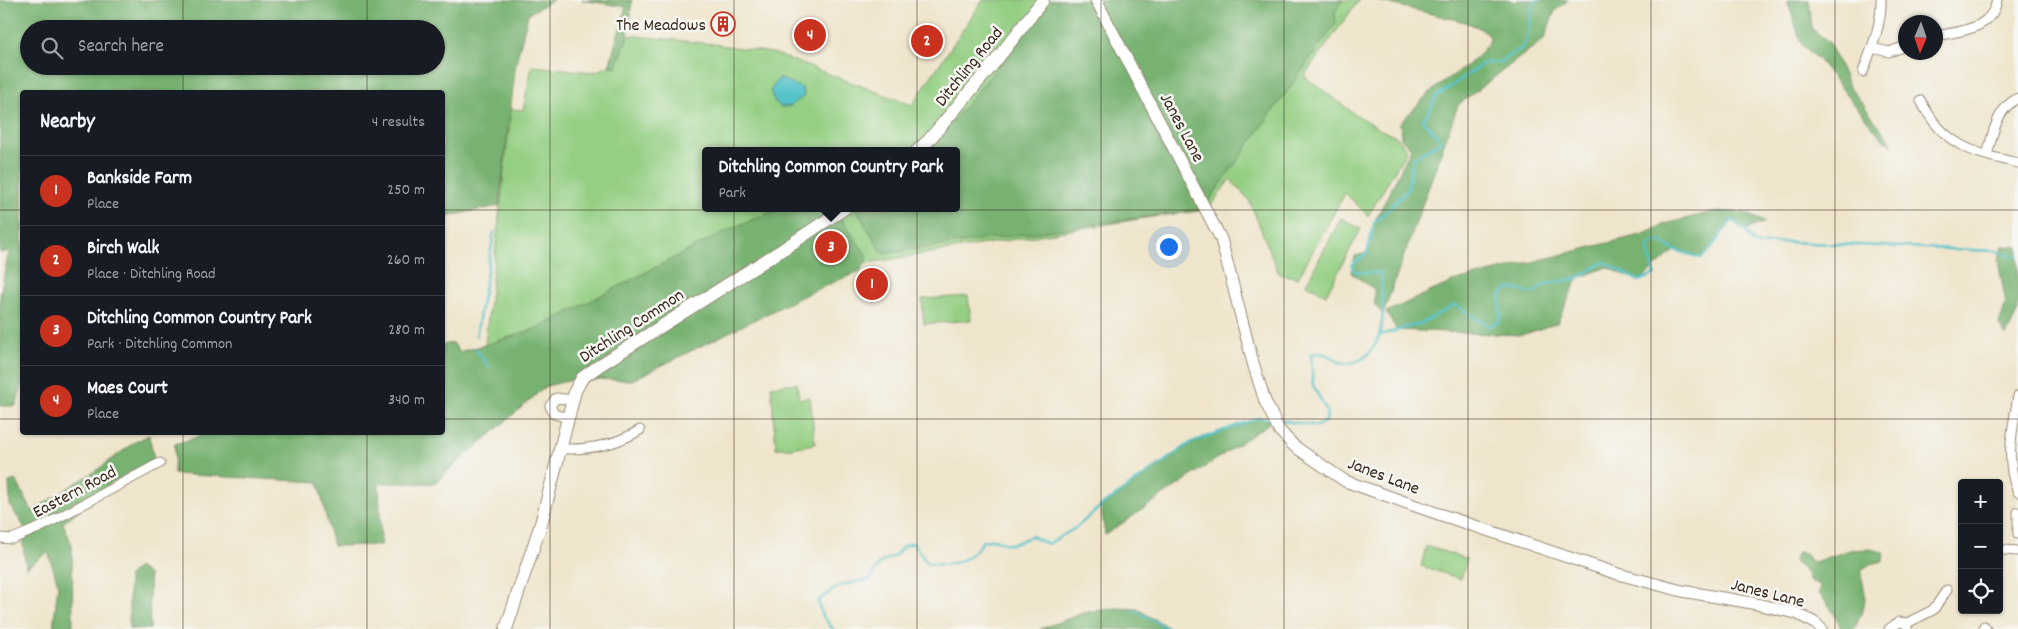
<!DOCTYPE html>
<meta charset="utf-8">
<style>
body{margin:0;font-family:Dekko,sans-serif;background:#242831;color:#f1f3f6}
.controls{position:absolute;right:15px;bottom:15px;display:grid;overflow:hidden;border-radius:5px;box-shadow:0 1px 4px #0004}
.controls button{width:45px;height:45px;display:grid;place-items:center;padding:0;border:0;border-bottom:1px solid #363941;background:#171b24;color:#f1f3f6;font:25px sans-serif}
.compass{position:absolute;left:1898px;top:15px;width:45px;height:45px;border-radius:50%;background:#171b24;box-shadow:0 1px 4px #0004;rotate:182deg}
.you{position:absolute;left:1168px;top:246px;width:18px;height:18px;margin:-12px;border:4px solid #fff;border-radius:50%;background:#1a73e8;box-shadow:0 0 0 8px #1a73e833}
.badge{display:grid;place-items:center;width:32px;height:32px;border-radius:50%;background:#c8321e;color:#fff;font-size:16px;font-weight:700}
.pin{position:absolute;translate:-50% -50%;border:2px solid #fff;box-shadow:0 1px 5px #0006}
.popup{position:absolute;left:702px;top:147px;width:258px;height:65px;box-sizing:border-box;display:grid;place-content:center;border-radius:5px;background:#171b24;filter:drop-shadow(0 1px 4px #0005);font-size:16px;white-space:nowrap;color:#9ea1a6}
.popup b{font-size:19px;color:#f1f3f6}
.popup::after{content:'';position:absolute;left:50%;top:100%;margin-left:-10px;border:10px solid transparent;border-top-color:#171b24}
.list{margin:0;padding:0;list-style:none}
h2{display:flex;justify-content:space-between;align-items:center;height:65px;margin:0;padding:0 20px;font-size:21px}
h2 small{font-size:16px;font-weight:400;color:#9ea1a6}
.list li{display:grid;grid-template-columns:32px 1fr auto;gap:15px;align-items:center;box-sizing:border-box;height:70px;padding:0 20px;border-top:1px solid #363941}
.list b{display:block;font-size:19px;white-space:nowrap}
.list p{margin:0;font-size:16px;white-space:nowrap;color:#9ea1a6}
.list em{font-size:16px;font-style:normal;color:#9ea1a6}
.icon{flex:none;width:28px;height:28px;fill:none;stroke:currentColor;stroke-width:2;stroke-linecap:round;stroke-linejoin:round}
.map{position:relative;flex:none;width:2018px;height:629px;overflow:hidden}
.search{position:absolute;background:#171b24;box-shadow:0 1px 4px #0004;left:20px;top:20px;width:425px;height:55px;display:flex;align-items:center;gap:12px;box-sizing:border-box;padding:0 18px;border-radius:28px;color:#9ea1a6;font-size:19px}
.panel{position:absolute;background:#171b24;box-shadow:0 1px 4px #0004;left:20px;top:90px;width:425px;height:345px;border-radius:5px}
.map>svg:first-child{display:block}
</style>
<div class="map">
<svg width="2018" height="629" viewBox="0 0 2018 629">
<rect width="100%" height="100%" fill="#f6f6f2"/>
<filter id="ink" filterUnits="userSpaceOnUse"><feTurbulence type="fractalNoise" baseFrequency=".02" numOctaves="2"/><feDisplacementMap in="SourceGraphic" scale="10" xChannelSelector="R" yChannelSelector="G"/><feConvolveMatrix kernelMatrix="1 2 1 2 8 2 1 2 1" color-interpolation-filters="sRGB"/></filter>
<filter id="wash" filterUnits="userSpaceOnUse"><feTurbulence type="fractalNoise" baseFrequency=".0096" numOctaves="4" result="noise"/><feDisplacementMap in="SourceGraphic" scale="20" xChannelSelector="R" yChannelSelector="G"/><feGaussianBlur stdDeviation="1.12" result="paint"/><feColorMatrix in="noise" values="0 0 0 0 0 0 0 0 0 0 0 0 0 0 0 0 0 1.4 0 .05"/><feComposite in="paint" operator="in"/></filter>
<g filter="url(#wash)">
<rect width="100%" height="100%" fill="#efe5cc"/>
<!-- green -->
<g fill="#94cf83" stroke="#687c50" fill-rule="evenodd">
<path d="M983,0h376l-55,76 48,36 29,18 16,7 10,13 -39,66 -23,-23 -47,85 -19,-4 -30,-74 -19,-21 -22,31 -56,7 -290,47 -316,122 -112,97 -260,-9 1,-30 36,-11 231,-1 1,-87 10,-2 6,9 26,-7 26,-236 12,1 9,-44 62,6 15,-6h8l11,-31 86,9 59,9 139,52zM706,151h250v57h-250z"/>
<path d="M1341,218l20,11 -35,66 -20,-11z"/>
<path d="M968,296l3,24 -47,4 -2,-25z"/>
<path d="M797,383l2,16 11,-2 5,47 -24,4h-15l-5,-62z"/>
<path d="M1426,546l41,13 -6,20 -40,-13z"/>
</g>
<!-- forest -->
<g fill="#77b271" stroke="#596e48" fill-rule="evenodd">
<path d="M0,0h553l-25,14 -12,49 -17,143 -56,11 -1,-125h-420v293l-6,21h-16v-111l9,-44 -9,2zM29,29h407v37h-407z"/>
<path d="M582,0h50l-4,35 -11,31h-8l17,-59z"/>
<path d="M1053,0h290l-8,12 1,11 -133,186 -320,45 -28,-46h101v-57h-38l38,-34z"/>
<path d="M1374,0h135l6,2 2,-2h51l-13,11 -11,28 -86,66 -75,209 -8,-8 -1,-17 -23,-16 4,-17 12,-3 7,-30 37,-74 -10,-11 -1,-15 29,-30 48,-35 13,-18 -1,-5 -11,-8 -13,-5z"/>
<path d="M1787,0h22l3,29 17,13 19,42 45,61 -9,-4 -66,-82 -16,-14z"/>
<path d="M780,208h65l-7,6 30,43 -8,14 -51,22 -177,87 -55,-1 -31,7 -112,97h-55l2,62 -48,1 -15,-64 -144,-8 1,-30 36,-11 231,-1 1,-87 10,-2 6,9 26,-7 53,-17 190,-98z"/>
<path d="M1717,211l28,2 20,9 -20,8 -13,-10 -24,32 -7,6 -26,-8 -36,31 -32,-14 -29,11 -21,45 -35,12 -125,-5 -11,-18 66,-30 192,-48 21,-10z"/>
<path d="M2003,246l15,1v64l-12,25 -7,-12 7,-21 -8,-42z"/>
<path d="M1258,418l17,1 -170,116 -4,-29 91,-64z"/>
<path d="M149,435l5,24 -43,24 -48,40 9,22 1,84h-20l5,-45 -10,-32 -22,16 -3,-24 2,-16 -15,-22 -1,-24 7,-2 16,31 65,-41 38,-28z"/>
<path d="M1869,549l15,3 -1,9 -12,3 -9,5c-1,9 2,16 3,25 1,10 -6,26 -11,35h-13c-3,-10 -14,-28 -22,-35l1,-9 -10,-4 -4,-9 -12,-10 4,-10 7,1 6,9 6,-1 33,-11z"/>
<path d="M138,567l11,8 1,54h-21v-54z"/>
<path d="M1116,608l21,1 34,20h-131l43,-16z"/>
</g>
<!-- water -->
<path fill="#54c2c9" stroke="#487674" d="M779,78l23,10 2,8 -13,10 -10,1 -6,-5 -5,-11z"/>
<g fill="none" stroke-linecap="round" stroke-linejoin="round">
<!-- stream -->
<g stroke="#54c2c9" stroke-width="2.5">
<path d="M1380,335l42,-12 33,-18 34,21 11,-5 1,-27 8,-6 25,5 11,-9 33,-6 26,-16 35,19 16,-7 -8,-28 11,-6 17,10 26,8 7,-6 24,-32 13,10 10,14c12,1 21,-2 33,-2l207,9 23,6"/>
<path d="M476,336l18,-104"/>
<path d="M476,349l13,18"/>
<path d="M1278,420l39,6 9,-5 1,-9 -14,-27 -2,-31c21,-3 16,5 32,9 7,1 16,-2 22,-6 24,-20 17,-57 16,-84l-26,-1 -3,-7 15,-12 7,-30 33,-32 6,-32 27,-17c-6,-13 -9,-12 -18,-22l5,-5 9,-18 48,-34 17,-1c7,-7 12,-8 19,-13 11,-9 11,-32 13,-45l5,-4"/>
<path d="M1133,611l7,2 29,16"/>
<path d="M833,629l-11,-14 -4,-14c20,-16 26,-18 51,-21l11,-17 14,-7 10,-10 9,-3 14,20c24,4 43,-1 56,-22l12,-2c16,9 20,5 36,-3l17,8 29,-17 24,-21 91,-64 66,-24 12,1"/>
</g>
</g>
</g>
<g filter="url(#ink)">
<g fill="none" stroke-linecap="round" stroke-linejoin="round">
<!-- minor casing -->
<g stroke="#958875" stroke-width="11">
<g id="minor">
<path d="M1936,36c24,-5 56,-6 61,-36"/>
<path d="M1872,48l17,4 17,-6"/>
<path d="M1863,72c8,-22 19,-48 18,-72"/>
<path d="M1921,101c22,44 51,52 97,62"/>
<path d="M1987,155c6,-21 9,-46 31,-57"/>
<path d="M2018,396c-5,32 -14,65 0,96"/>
<path d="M568,418l-14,-4 -4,-8 6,-8 17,2"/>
<path d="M562,449c27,1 55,-5 78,-19"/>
<path d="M2018,512v22"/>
<path d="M0,538l12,1 29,-12 119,-64"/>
<path d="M2004,550l14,1"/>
<path d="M1907,623l26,-13 14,-20"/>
<path d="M1984,626l2,3"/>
<path d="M1889,629l10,-7 8,1v6"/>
</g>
</g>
<!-- tertiary casing -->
<g stroke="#958875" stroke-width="13">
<path id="tertiary" d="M1096,0l125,239 32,124 12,38 14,29 15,16 51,35 85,30 188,63 64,17 70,12 44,10 19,10 6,6"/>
</g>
<!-- secondary casing -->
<g stroke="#958875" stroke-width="14">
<g id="secondary">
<path d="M917,151l11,-10 66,-78 49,-63"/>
<path d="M506,629l35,-105 34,-133 7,-13 18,-13 182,-115 63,-42"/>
</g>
</g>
<!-- minor -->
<use href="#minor" stroke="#fff" stroke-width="9"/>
<!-- tertiary -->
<use href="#tertiary" stroke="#fff" stroke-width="11"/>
<!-- secondary -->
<use href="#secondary" stroke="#fff" stroke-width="12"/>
</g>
</g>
<!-- grid -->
<path fill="none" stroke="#3b2a1e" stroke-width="1" stroke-opacity="0.55" d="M183,0v29M367,0v29M550,0v629M734,0v629M917,0v629M1101,0v629M1284,0v629M1468,0v629M1651,0v629M1835,0v629M183,66v26M367,66v26M0,210h22M442,210h1576M0,419h22M442,419h1576M183,432v197M367,432v197"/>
<!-- icons -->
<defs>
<g id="building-ring" transform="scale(1.25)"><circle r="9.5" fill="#f6f6f2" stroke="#c8321e" stroke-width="1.5"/><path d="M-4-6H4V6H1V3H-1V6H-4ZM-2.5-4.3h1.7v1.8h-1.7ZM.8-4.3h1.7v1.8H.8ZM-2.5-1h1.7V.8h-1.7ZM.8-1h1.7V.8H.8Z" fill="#c8321e"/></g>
</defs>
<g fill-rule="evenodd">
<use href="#building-ring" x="723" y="24"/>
</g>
<g text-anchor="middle" stroke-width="5" stroke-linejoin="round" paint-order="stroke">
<!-- poi labels -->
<g font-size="18" fill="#3b2a1e" stroke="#f6f6f2" text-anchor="end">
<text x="706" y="30">The Meadows</text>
</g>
<!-- street labels -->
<g font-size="18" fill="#3b2a1e" stroke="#f6f6f2">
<text transform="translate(968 66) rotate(-51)" y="6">Ditchling Road</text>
<text transform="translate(1183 127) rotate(62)" y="6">Janes Lane</text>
<text transform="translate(631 325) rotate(-33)" y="6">Ditchling Common</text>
<text transform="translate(1384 475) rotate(21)" y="6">Janes Lane</text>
<text transform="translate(74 491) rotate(-28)" y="6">Eastern Road</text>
<text transform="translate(1768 592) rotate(14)" y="6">Janes Lane</text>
</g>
</g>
</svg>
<div class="controls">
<button>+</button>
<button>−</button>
<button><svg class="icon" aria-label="locate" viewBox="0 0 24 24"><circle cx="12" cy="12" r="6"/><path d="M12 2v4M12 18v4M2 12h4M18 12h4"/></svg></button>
</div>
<svg class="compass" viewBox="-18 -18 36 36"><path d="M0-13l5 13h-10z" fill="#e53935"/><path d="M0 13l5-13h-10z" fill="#9ea1a6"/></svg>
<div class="you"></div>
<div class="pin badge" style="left:872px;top:284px">1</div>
<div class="pin badge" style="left:927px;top:41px">2</div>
<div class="pin badge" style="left:831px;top:247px">3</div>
<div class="popup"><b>Ditchling Common Country Park</b>Park</div>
<div class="pin badge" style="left:810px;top:35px">4</div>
<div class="search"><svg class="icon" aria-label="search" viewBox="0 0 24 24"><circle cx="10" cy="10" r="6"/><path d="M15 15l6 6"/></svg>Search here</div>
<section class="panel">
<h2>Nearby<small>4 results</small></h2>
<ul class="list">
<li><span class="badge">1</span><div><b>Bankside Farm</b><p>Place</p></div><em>250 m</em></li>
<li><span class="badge">2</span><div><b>Birch Walk</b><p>Place · Ditchling Road</p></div><em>260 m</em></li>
<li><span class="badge">3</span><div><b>Ditchling Common Country Park</b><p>Park · Ditchling Common</p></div><em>280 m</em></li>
<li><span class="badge">4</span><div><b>Maes Court</b><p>Place</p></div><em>340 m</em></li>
</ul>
</section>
</div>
